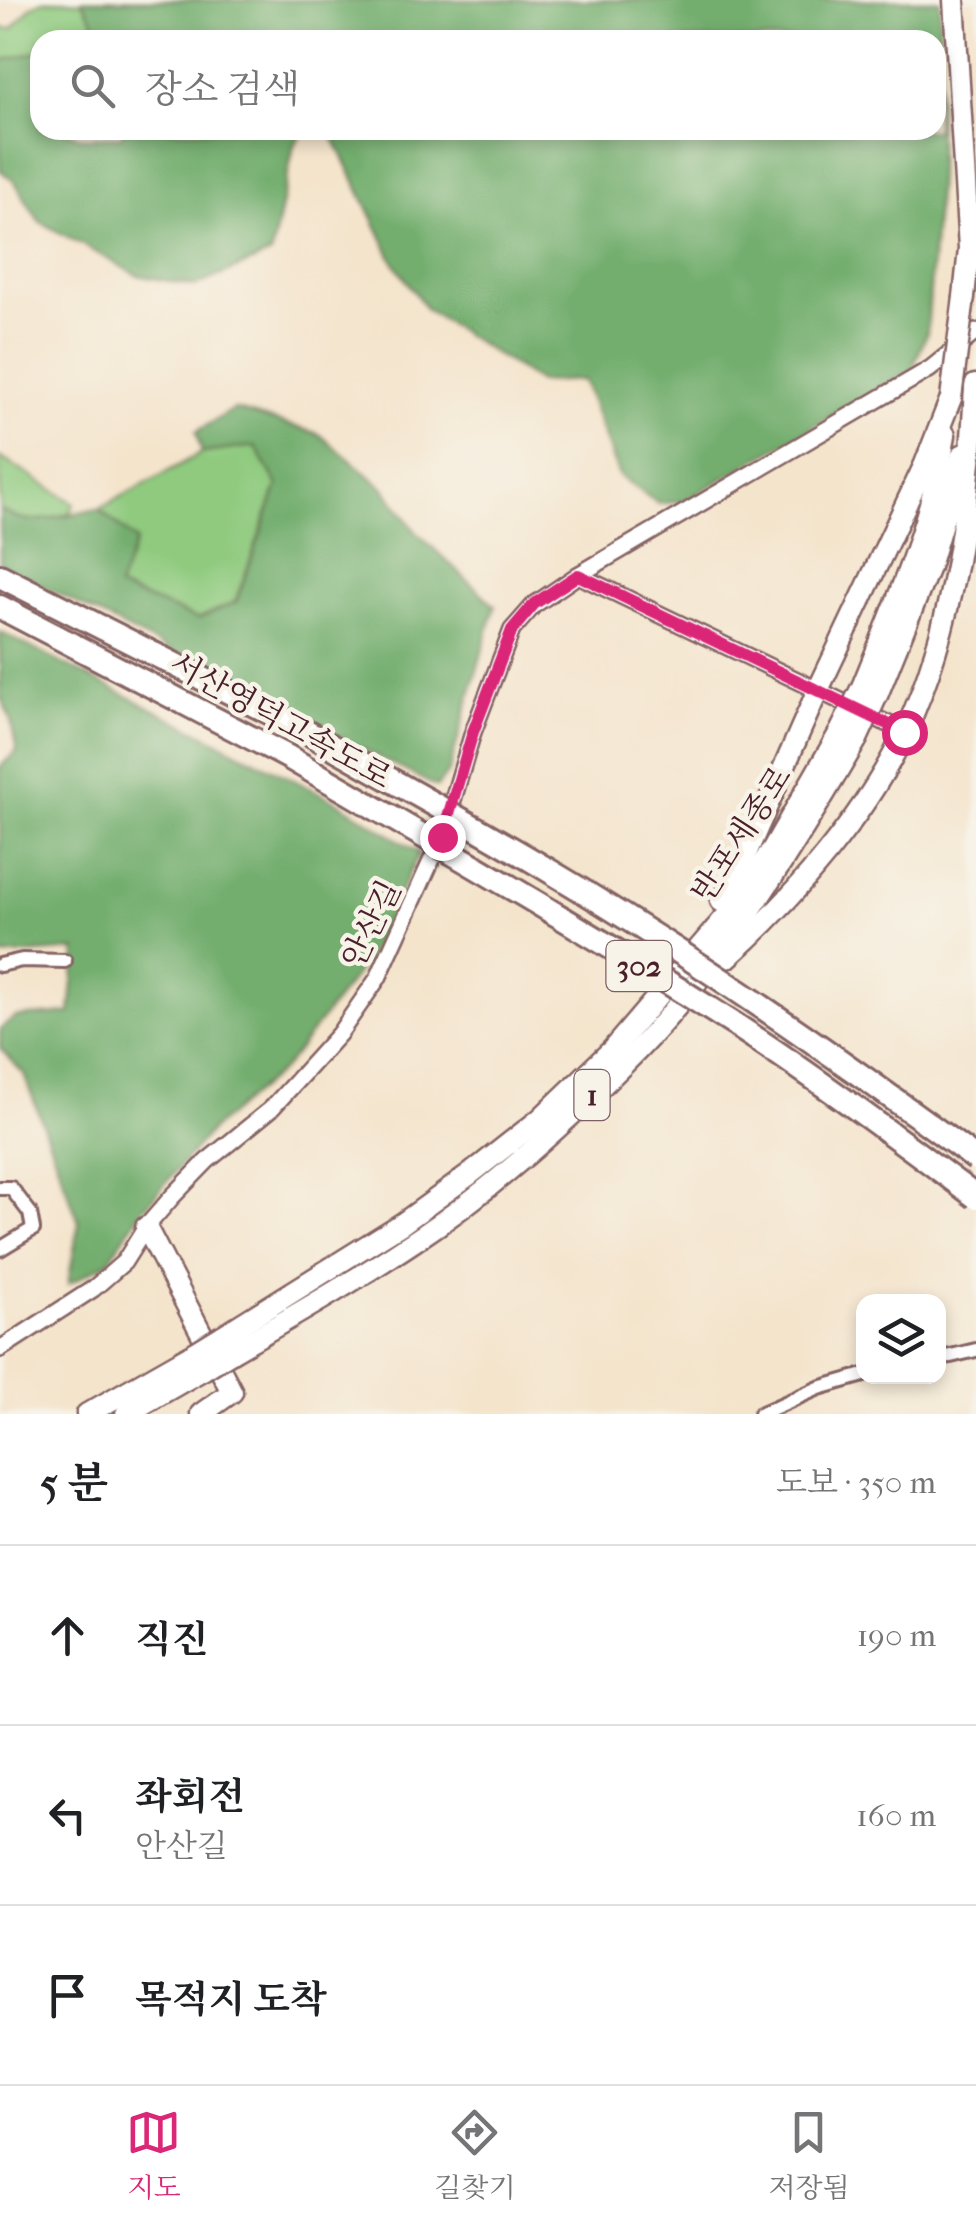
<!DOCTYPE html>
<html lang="ko">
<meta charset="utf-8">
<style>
body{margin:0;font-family:"IM FELL French Canon","Noto Serif KR",serif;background:#f6f6f6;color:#202124}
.controls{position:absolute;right:30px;bottom:30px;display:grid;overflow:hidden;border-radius:20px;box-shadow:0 5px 15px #0003}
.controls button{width:90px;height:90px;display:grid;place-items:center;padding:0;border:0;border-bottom:2px solid #e0e0e0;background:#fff;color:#202124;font:50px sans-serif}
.stop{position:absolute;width:30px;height:30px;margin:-22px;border:8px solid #db2777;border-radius:50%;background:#fff}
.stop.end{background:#db2777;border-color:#fff;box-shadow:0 2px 10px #0008}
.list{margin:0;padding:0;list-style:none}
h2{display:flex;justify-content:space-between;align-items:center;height:130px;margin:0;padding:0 40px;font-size:42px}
h2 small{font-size:32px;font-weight:400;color:#757577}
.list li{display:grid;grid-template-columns:65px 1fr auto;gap:30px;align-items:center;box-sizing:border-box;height:180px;padding:0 40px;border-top:2px solid #e0e0e0}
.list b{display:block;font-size:38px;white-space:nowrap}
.list p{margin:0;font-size:32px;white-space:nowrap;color:#757577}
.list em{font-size:32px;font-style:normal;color:#757577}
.icon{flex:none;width:55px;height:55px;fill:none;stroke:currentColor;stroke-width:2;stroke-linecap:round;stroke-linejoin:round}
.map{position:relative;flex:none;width:976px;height:1414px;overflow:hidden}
.search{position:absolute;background:#fff;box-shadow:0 5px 15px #0003;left:30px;right:30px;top:30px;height:110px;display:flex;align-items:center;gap:25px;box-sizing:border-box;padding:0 35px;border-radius:30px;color:#757577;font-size:38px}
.sheet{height:670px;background:#fff}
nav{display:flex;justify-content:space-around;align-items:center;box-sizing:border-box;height:140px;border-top:2px solid #e0e0e0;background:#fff;font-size:28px;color:#757577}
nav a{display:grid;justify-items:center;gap:5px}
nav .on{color:#db2777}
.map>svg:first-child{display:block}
</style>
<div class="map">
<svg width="976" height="1414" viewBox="0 0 976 1414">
<rect width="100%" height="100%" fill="#f7f3e8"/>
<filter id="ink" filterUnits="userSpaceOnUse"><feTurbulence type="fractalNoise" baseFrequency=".01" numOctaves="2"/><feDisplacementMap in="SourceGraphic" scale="20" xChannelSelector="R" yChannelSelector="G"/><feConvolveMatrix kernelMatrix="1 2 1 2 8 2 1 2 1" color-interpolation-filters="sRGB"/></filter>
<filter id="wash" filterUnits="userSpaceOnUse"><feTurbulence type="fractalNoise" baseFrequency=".0048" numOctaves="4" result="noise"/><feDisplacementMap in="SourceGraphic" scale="40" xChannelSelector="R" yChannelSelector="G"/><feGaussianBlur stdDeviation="2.25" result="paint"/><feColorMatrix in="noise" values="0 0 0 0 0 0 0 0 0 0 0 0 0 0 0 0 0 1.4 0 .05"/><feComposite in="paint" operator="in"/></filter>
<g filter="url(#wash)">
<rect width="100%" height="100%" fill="#f4e4cc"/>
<!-- green -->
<g fill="#8fca7f" stroke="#6c7455" stroke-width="2.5">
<path d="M45,0l37,1 22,39h-64v11l-40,10v-33l12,1 19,-22z"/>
<path d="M255,446l23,39 -43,117 -37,17 -81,-31 18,-47 -36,-32 103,-56z"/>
<path d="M0,457l74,46 -3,9c-26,11 -47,14 -71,-3z"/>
</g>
<!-- forest -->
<g fill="#73ae6e" stroke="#5e664c" stroke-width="2.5">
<path d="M82,0h858l-2,177 -11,156 -15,37 -228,131 -25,3 -40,-28 -36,-96 -44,2 -112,-72 -32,-46 -62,-128 -6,-6h609v-90h-832z"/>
<path d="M40,51v79h25l17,8 40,-2 1,-6h183l-12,15 -23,109 -76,32 -58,-11 -98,-54 -24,-39 -15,-12v-109z"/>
<path d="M234,409l85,25 65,54 32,44 79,74 -46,165 -12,16 -437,-223v-55c33,23 63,4 99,0l37,32 -18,47 80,31 38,-17 42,-117 -23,-39 -53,7 -6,-21z"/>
<path d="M0,632l338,170 81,51 -50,104 -84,110 -74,63 -71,83 -32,49 -40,22 11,-62 -55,-148 -24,-26v-19l16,-12 54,-4 6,-63 -76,6v-189l17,-16 -7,-33 -10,-22z"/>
</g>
</g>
<g filter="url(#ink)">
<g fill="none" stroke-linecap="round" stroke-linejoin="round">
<!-- minor casing -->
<g stroke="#866463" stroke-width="18">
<g id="minor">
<path d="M0,965l22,-5 43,1"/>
<path d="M0,1188h11l19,25 3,16 -33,20"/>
<path d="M938,1359l38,-9"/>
<path d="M760,1414l59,-26 45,-13"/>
</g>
</g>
<!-- tertiary casing -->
<g stroke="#866463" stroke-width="20">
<g id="tertiary">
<path d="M578,575l327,157"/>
<path d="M0,1349l93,-60 31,-27 22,-35 26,-30 35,-36 64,-52 68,-75 39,-56 64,-141 31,-105 39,-102 22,-25 44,-30 352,-206 46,-37"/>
</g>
</g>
<!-- trunk casing -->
<g stroke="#866463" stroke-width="25">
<g id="trunk">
<path d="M954,0l15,249 -5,48"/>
<path d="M862,687c33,-82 70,-164 83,-252"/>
<path d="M878,693l51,-126 33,-112"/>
<path d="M721,901l13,-20 84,-191 107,-226 26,-66"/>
<path d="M727,958c67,-59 140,-145 178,-226 50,-108 65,-230 70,-347"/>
<path d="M146,1227l86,165 -31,22"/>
<path d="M222,1336l181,-113 66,-48 71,-56 72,-69 117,-137 43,-63 69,-120"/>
<path d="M230,1353c62,-36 123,-71 183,-111 73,-48 147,-114 209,-176 96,-95 167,-211 235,-327"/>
<path d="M87,1414l109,-62"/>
<path d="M126,1414l78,-45"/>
</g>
</g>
<!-- motorway casing -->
<g stroke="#866463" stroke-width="28">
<g id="motorway">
<path d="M0,576l298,151"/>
<path d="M0,607l288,150"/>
</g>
</g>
<!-- minor -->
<use href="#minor" stroke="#fff" stroke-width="12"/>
<!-- tertiary -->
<use href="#tertiary" stroke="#fff" stroke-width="15"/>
<!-- trunk -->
<use href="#trunk" stroke="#fff" stroke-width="20"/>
<!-- motorway -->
<use href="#motorway" stroke="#fff" stroke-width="22"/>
<!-- trunk-bridge casing -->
<g stroke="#866463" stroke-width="25" stroke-linecap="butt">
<g id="trunk-bridge">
<path d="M951,398l13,-101"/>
<path d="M841,730l21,-43"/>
<path d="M857,739l21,-46"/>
<path d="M196,1352l26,-16"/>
<path d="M204,1369l26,-16"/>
</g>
</g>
<!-- motorway-bridge casing -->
<g stroke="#866463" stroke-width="28" stroke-linecap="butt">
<g id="motorway-bridge">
<path d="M298,727c83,48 168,94 250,143 148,88 290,187 428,289"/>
<path d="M288,757c152,89 304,176 452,271 81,53 159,111 236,169"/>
</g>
</g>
<!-- trunk-bridge -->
<use href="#trunk-bridge" stroke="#fff" stroke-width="20"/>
<!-- motorway-bridge -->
<use href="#motorway-bridge" stroke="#fff" stroke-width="22"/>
</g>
</g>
<g fill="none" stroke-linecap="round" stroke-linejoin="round" filter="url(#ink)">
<!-- route -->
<path stroke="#db2777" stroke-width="12" d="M442,837l31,-105 39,-102 22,-26 44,-29 326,157"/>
</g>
<g text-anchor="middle" stroke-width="9" stroke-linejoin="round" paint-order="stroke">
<!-- shield labels -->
<g fill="#f7f3e8" stroke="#7e5f64" stroke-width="2.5">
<rect x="606.5" y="941" width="65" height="50" rx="8"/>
<rect x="574.5" y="1070" width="35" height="50" rx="8"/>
</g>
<g font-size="30" font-weight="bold" fill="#4a1f2b">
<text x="639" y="976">302</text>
<text x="592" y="1105">1</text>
</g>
<!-- street labels -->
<g font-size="32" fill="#4a1f2b" stroke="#f7f3e8">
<text transform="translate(281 720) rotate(29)" y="11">서산영덕고속도로</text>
<text transform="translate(741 834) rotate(-57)" y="11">반포세종로</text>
<text transform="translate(371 924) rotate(-64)" y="11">안산길</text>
</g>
</g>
</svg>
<div class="controls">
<button><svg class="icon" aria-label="layers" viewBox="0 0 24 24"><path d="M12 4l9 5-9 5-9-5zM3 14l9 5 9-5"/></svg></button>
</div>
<div class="stop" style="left:904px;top:732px"></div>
<div class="stop end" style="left:442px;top:837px"></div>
<div class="search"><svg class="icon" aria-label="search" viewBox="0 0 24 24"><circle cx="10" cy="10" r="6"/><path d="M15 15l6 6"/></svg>장소 검색</div>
</div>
<section class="sheet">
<h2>5 분<small>도보 · 350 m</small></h2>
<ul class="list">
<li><svg class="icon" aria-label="ahead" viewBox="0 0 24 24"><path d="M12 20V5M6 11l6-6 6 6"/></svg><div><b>직진</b></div><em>190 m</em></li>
<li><svg class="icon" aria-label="left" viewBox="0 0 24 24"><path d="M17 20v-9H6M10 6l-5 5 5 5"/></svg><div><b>좌회전</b><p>안산길</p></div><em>160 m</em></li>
<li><svg class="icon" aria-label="arrive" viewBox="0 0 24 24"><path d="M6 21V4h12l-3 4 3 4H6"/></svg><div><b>목적지 도착</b></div></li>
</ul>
</section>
<nav>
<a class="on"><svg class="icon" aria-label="map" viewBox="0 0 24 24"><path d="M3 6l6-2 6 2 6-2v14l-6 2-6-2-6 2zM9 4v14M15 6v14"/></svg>지도</a>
<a><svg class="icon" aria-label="directions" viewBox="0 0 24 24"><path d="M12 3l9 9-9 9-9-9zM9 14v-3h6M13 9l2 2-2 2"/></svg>길찾기</a>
<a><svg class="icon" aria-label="saved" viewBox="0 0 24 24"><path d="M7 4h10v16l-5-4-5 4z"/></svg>저장됨</a>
</nav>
